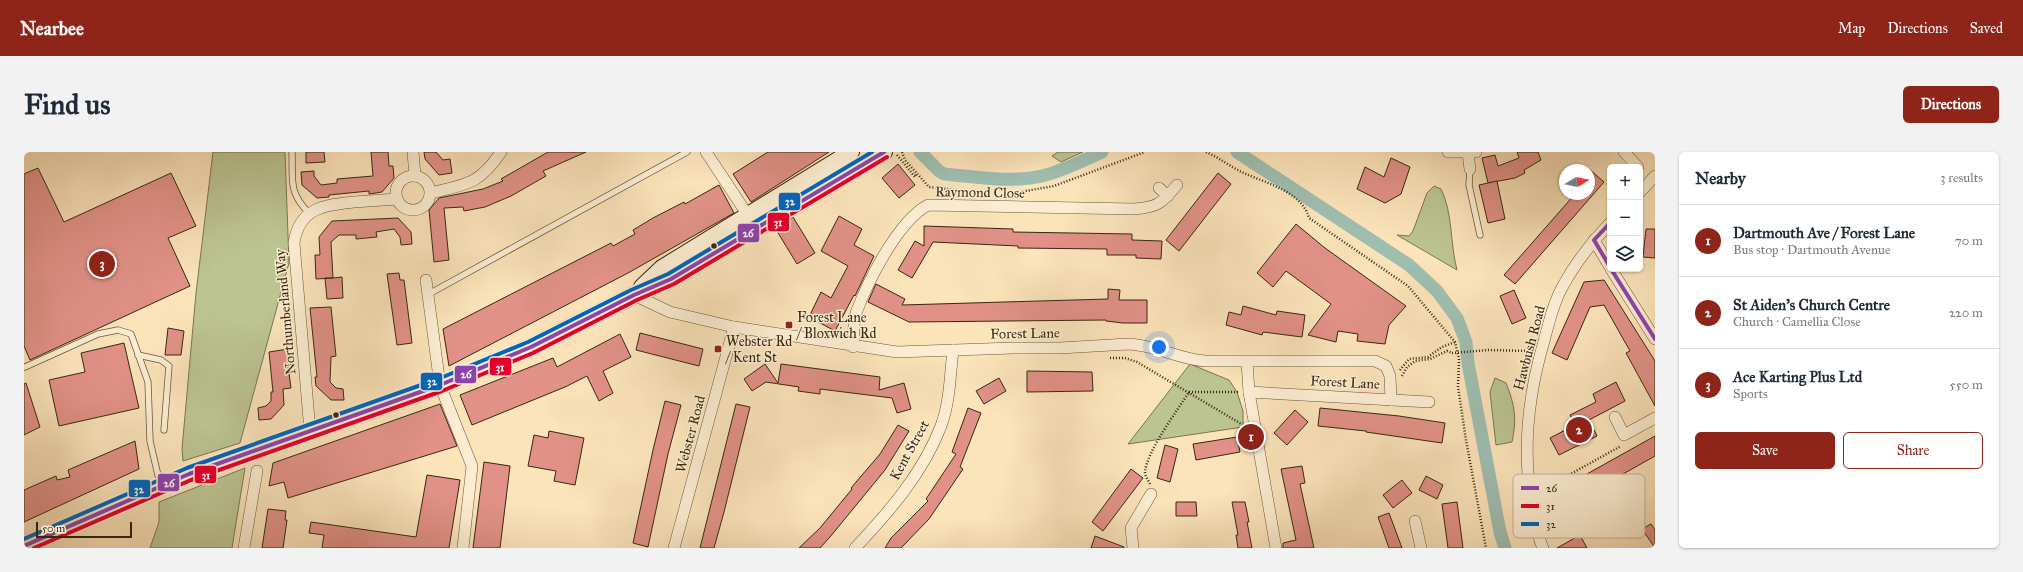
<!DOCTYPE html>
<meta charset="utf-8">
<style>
body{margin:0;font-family:"IM FELL Great Primer",serif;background:#f2f2f3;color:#1f2937}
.controls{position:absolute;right:12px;top:12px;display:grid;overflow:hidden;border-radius:6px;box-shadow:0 1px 3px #0004}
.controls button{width:36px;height:36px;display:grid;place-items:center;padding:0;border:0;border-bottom:1px solid #e0e1e3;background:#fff;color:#1f2937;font:20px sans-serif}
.compass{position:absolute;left:1535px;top:12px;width:36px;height:36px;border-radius:50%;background:#fff;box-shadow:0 1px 3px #0004;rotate:80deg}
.scale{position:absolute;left:12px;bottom:10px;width:96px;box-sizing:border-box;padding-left:4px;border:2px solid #392710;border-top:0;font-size:11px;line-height:14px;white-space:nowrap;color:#392710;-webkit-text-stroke:3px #fcedd2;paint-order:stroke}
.you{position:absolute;left:1135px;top:195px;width:14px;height:14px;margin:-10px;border:3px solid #fff;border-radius:50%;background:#1a73e8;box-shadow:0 0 0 6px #1a73e833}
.badge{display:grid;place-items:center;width:26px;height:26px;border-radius:50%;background:#8f2418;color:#fff;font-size:13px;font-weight:700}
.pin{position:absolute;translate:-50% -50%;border:2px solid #fff;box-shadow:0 1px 4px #0006}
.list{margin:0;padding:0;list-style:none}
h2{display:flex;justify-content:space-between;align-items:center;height:52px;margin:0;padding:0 16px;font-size:17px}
h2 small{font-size:13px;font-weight:400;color:#747a83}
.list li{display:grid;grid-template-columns:26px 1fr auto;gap:12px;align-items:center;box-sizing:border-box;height:72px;padding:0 16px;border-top:1px solid #e0e1e3}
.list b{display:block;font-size:15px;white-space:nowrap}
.list p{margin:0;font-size:13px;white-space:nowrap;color:#747a83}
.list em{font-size:13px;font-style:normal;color:#747a83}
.actions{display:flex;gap:8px;padding:12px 16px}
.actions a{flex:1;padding:9px 0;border:1px solid #8f2418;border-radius:6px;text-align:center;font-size:14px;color:#8f2418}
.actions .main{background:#8f2418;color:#fff}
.icon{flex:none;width:22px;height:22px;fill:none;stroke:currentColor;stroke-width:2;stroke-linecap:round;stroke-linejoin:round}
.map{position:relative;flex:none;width:1631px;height:396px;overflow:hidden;border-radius:6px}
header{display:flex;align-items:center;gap:24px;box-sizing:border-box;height:56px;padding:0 20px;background:#8f2418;color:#fff}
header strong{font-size:19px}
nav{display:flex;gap:22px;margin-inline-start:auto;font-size:14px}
.intro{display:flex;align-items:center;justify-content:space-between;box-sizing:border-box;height:96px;padding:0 24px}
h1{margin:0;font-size:28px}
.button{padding:10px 18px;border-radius:6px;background:#8f2418;color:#fff;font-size:14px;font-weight:700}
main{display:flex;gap:24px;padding:0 24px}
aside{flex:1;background:#fff;border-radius:6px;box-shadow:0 1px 3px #0004}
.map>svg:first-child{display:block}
</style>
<header>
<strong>Nearbee</strong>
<nav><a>Map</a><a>Directions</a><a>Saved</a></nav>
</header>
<div class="intro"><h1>Find us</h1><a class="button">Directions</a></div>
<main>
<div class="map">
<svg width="1631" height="396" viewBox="0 0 1631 396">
<rect width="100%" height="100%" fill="#fbe3ba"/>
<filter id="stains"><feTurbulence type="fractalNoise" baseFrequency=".005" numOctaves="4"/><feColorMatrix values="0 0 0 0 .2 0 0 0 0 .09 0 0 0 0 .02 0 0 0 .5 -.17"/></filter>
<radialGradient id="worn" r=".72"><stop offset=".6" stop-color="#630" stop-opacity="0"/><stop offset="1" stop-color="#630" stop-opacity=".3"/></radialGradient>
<!-- green -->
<g fill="#bcc492" stroke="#7a7651">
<path d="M189,0h72l4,111 -49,180 -57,18 -1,-12 14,-156z"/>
<path d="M1034,0h25l-22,10 -9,-6z"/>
<path d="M1410,34l7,3c12,24 9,55 16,81l-60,-35 12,1 4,-5 14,-38z"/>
<path d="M1166,212l39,16 8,12 6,19v16l-115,17z"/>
<path d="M1471,226l11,5c9,22 11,36 6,59l-16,3 -6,-53z"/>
<path d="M221,316l-13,80h-82l9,-26v-20z"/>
</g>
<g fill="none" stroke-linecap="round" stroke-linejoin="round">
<!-- canal -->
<g stroke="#9fbeb0" stroke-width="13">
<path d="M896,0l19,19 5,3c32,3 67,9 98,2 21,-5 40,-15 60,-24"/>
<path d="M1213,0l172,113 28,26 20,27 9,24 2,21 32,169 5,16"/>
</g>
</g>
<!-- building -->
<g fill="#e19188" stroke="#392710">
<path d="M282,0h18l1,10 -19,1z"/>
<path d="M347,0h17l1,14h4l1,12 -12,14 -13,2v-3l-40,4v2l-12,1 -15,-13 -1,-13 13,-1v5l7,9 16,-2v-4l36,-3z"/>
<path d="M400,0h12l7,8 7,-1 2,14 -13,2 -14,-16z"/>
<path d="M524,0h38l-43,19 3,5 -35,20 -26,11 -21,4 -1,-4 -19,1 5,52 -15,2 -5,-52 10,-12 44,-9 20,-8 -2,-2z"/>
<path d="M744,0h61l-78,50 -18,-28z"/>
<path d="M1493,0h21l3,8 -17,10 1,3 -10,5 -27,5 -6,-25 13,-3 3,11 21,-8z"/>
<path d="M1367,6l19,9 -9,27 -16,9 -28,-14 8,-22 19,10z"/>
<path d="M874,12l17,21 -16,13 -17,-20z"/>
<path d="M14,16l26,54 107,-49 25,53 -28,12 22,48 -160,74 -6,-14v-172z"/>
<path d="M1565,17l15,13 -89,102 -11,-9 71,-81h14z"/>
<path d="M1194,21l13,11 -52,67 -13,-11z"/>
<path d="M1473,29l8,38 -17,4 -9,-38z"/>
<path d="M695,33l15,28 -106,60 -179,93 -6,-37 168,-86 2,3 22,-12 -2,-4 20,-12 31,-16 1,2z"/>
<path d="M815,64l23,13 -8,16 20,11 -19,40 -1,-1 -19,36 -26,-14 12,-25 10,6 17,-32 -27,-15z"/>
<path d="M769,65l22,36 -18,11 -22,-36z"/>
<path d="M374,66l13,14 1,12 -11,1 -1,-8 -6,-8 -18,3 1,5 -21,2v-4h-17l-8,7 2,36 9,-1 1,21 -16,1 -2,-21h8l-17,1 -1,-24h5l-1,-18 13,-16z"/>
<path d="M1272,72l29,24 81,58 -17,19 -4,19 -28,-3 1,-7 -20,-3 -2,11 -28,-7 23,-31 -45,-33 -13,16 -16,-14z"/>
<path d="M900,74l89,3v3l119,2v6l30,1 -1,18 -25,-1v-3h-29v-6l-89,-1v-2l-85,-4 -21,36 -14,-8 17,-29 9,5z"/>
<path d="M1622,77h9v29l-12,-1z"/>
<path d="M375,121l1,7h4l8,63 -15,2 -10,-71z"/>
<path d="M1580,128l51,81v45l-29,-53 4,-2 -26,-46 -14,2 -23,53 -15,-7 32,-71z"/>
<path d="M852,132l29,15 -3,6 206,-6v-10l12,1 -1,10h28v23h-24l-17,-2v-1l-197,2 -41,-20z"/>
<path d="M1490,138l12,28 -14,6 -12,-28z"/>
<path d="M1219,154l33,9 1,-4 28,4 -3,22 -39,-5 -1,3 -36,-10 3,-13 12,3z"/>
<path d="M307,155l5,49 -5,1 -1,25 6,6 7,1 1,11h-13l-15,-14 -1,-9h2l-7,-69z"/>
<path d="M144,176l16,3 -3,24h-16z"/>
<path d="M616,181l63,16 -4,17 -63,-16z"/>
<path d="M596,182l11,23 -28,14 10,22 -14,8 -12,-25 -22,11 -93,38 -12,-30 93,-37 4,9z"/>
<path d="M100,191l15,65 -80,18 -10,-46 36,-8 -4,-19z"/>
<path d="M264,197l3,17h-3l3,22 -8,1 1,16 -13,14 -12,1 -1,-12 8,-2 5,-5v-9h2l-4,-40z"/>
<path d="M741,212l13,19 3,-19 99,13 -1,13 25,-7 7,26 -14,4 -5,-15 -72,-9v5l-22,-3 1,-4 -33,-5 -14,9 -8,-12z"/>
<path d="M1003,219l65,1 1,19 -66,1z"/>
<path d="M975,226l7,13 -22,13 -8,-13z"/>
<path d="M1592,230l9,19 -36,19 8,16 -38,19 -9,-17 25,-13 -5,-10 26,-13 -3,-8z"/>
<path d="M2,231l14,44 -16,8v-51z"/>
<path d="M641,249l16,4 -13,49 -20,93 -15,-4 20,-93z"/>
<path d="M416,252l17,42 -169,52 -4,-16 -15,4 4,-23z"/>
<path d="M712,252l14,3 -26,105 -10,36h-14z"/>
<path d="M944,256l13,5 -21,54 3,2 -34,50 -28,29h-16l6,-10 37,-37 -2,-2 30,-45 -4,-2z"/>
<path d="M1296,256l79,8 46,7 -3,20 -76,-11v-1l-48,-5z"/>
<path d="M1271,258l13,12 -21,23 -13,-12z"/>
<path d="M874,273l11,6 -24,39 -55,67 -10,11h-21l21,-20 32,-39 -1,-1 29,-34z"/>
<path d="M525,279l35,7 -9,47 -21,-4 2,-10 -28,-5 6,-31 14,3z"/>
<path d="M1631,284v20l-78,44 -8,-16z"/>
<path d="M1213,285l3,15 -44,8 -3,-16z"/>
<path d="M111,289l4,28 -115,53v-32l32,-14 1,4 13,-3 -2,-7z"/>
<path d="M1141,293l13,4 -8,33 -13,-4z"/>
<path d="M460,310l26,4 -10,82h-27z"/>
<path d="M1278,314l3,17 -5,1 14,64h-31v-5l13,-3 -15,-71z"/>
<path d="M1107,317l12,9 -40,53 -11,-9z"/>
<path d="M403,323l33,5 -11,68h-127l2,-13 -15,-2 2,-11 105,15z"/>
<path d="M1402,324l17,9 -6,14 -18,-9z"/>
<path d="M1378,328l10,13 -19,15 -10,-13z"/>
<path d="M1152,350h20l1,14h-21z"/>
<path d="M1208,350h13l4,20h-2l5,26h-14l-2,-13h2z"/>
<path d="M1433,350l6,46h-15l-6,-44z"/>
<path d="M244,357l18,2 -1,9h2l-4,28h-21z"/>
<path d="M1365,361l13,35h-13l-11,-31z"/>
<path d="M1627,372l4,6v18l-13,-19z"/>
<path d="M1556,383l7,13h-30z"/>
<path d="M1071,384l29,11v1h-33z"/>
</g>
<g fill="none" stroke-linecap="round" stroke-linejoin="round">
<!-- lane casing -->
<g stroke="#6a563a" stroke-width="7">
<g id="lane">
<path d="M268,0c1,28 -4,40 17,61"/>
<path d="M1446,17l-1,16 11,50"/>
<path d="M403,143l260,-143"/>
<path d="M114,203l23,5 8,6 -5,64"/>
<path d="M1,215l73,-33 20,-4 13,4 17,48 2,59 10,43"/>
</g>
</g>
<!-- street casing -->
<g stroke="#6a563a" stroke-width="12">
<g id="street">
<path d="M389,0l2,24"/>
<path d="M682,0l45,68"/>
<path d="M1424,0h28"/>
<path d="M1600,0l14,15"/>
<path d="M1444,1l2,16"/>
<circle cx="389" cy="41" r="17"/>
<path d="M1135,36l9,8"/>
<path d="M1616,40l15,-16"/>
<path d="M407,41c35,-9 48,-8 70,-41"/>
<path d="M1570,88l16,27"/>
<path d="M1587,117l44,70"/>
<path d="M402,128l14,105 32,81 -9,82"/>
<path d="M610,143l36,17 64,15 163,25 116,-4h47l68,-4c27,1 51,15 77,17h170l11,5 4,10 1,24"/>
<path d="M829,195c1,-11 0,-24 3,-34 12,-32 42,-92 72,-108l206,4c24,-2 27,-5 43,-24"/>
<path d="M1223,210l2,30 27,156"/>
<path d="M1225,240l180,10"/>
<path d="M1591,265l9,18 31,-17"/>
<path d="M286,279l-16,-188c5,-35 30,-38 60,-41 14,-1 29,-2 43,-3"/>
<path d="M1391,369l6,27"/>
<path d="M220,396l13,-77"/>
<path d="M650,396l60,-221"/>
<path d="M831,396c34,-36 68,-75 86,-122 9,-24 9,-51 12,-76"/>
<path d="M1109,396l-2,-20 20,-34"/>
<path d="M1519,396c-5,-10 -6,-22 -9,-33 -13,-59 -7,-116 10,-174 5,-19 10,-40 20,-57 12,-22 29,-43 46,-61"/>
</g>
</g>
<!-- secondary casing -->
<g stroke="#392710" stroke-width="18">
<g id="secondary">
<path d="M618,135l20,-19 189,-116"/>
<path d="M0,394l165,-72 251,-89 91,-38 103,-52 37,-16 213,-127"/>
</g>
</g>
<!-- path -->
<g stroke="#392710" stroke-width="2.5" stroke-dasharray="1 2" stroke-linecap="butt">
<path d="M878,0l3,8 24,27 53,6"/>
<path d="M1182,0c14,6 26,16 40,22 21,9 57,19 63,44l99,68 47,56 4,17 -1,28 8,53 20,108"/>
<path d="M873,3l18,22 1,-3"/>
<path d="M984,42l46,-8 91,-34"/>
<path d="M1464,198l42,1"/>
<path d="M1086,206h15l12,4 106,63"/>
<path d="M1376,218l9,-11 19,-2 14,-10 13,-5"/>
<path d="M1378,224l5,-9 8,-6 15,-2 17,-8 5,2"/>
<path d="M1126,332c-2,-4 -5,-8 -5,-12 2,-21 32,-61 44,-80h50"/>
<path d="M1516,339l81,-45"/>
</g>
<!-- lane -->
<use href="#lane" stroke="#fcedd2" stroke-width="5.5"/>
<!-- street -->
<use href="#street" stroke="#fcedd2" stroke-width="11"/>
<!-- secondary -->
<use href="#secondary" stroke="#fcedd2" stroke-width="16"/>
<!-- path-bridge -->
<path stroke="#392710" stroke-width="2.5" stroke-dasharray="1 2" stroke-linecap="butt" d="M1428,201l36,-3"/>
<!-- bus-1 casing -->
<g stroke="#fcedd2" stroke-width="7">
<g id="bus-1">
<path d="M1586,71l-16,17 16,27"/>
<path d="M1587,117l44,70"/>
<path d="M0,394l165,-72 251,-89 91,-38 103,-52 37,-16 213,-127"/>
</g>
</g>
<!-- bus-2 casing -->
<g stroke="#fcedd2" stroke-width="7">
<path id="bus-2" d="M10,396l157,-68 251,-89 91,-38 104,-53 37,-16 213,-127"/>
</g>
<!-- bus-3 casing -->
<g stroke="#fcedd2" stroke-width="7">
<path id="bus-3" d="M0,387l163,-71 251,-89 90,-37 103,-52 37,-16 204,-122"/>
</g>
<!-- bus-1 -->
<use href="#bus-1" stroke="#8e44ad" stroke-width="4"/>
<!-- bus-2 -->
<use href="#bus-2" stroke="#e4002b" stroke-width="4"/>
<!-- bus-3 -->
<use href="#bus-3" stroke="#0065bd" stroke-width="4"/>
</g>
<!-- markers -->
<g fill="#392710" stroke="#fcedd2" stroke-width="1.5">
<circle cx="690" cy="94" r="3.5"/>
<circle cx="312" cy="263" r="3.5"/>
</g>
<g fill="#8f2418" stroke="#fcedd2" stroke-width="1.5">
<rect x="761" y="169" width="8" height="8" rx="2"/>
<rect x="690" y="193" width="8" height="8" rx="2"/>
</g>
<g text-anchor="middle" stroke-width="3" stroke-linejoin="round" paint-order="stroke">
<!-- street labels -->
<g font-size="14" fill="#392710" stroke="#fcedd2">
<text transform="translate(956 40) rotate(1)" y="5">Raymond Close</text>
<text transform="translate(261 160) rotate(-95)" y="5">Northumberland Way</text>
<text transform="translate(1001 181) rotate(-1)" y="5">Forest Lane</text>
<text transform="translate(1505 196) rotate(-75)" y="5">Hawbush Road</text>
<text transform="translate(1321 230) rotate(3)" y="5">Forest Lane</text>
<text transform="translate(666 282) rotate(-75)" y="5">Webster Road</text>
<text transform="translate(885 298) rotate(-61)" y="5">Kent Street</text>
</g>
<!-- poi labels -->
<g font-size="14" fill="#392710" stroke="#fcedd2" text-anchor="start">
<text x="773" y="170">Forest Lane<tspan x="773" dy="16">/ Bloxwich Rd</tspan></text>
<text x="702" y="194">Webster Rd<tspan x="702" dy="16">/ Kent St</tspan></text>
</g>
</g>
<!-- legend -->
<rect x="1489" y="322" width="132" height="64" rx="6" fill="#fcedd2" stroke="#c2b298" stroke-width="1"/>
<rect x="1497" y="334" width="18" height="4" fill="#8e44ad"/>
<rect x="1497" y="352" width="18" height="4" fill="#e4002b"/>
<rect x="1497" y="370" width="18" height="4" fill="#0065bd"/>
<g font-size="11" fill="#392710">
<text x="1522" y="340">26</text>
<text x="1522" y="358">31</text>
<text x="1522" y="376">32</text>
</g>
<g stroke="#fcedd2" stroke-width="1.5">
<rect x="754" y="40" width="23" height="19" rx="4" fill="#0065bd"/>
<rect x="743" y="60" width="23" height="20" rx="4" fill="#e4002b"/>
<rect x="713" y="71" width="23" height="20" rx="4" fill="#8e44ad"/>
<rect x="465" y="205" width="23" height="19" rx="4" fill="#e4002b"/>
<rect x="430" y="213" width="23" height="19" rx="4" fill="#8e44ad"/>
<rect x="396" y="220" width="23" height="19" rx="4" fill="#0065bd"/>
<rect x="170" y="313" width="23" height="19" rx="4" fill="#e4002b"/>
<rect x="133" y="321" width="23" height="19" rx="4" fill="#8e44ad"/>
<rect x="104" y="327" width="23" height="19" rx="4" fill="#0065bd"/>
</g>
<g font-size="11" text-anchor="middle" font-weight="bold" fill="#fff">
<text x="766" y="53">32</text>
<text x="754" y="74">31</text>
<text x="724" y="85">26</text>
<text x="476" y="219">31</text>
<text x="442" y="226">26</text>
<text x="408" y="233">32</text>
<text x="182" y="327">31</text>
<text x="145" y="335">26</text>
<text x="115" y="341">32</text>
</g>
<rect width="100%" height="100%" filter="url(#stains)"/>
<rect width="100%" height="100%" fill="url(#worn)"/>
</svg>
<div class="controls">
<button>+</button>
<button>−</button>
<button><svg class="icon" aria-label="layers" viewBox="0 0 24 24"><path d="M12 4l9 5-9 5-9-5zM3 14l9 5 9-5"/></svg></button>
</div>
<svg class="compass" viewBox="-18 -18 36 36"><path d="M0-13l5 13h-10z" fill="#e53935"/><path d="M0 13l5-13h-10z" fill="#747a83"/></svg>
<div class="scale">50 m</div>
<div class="you"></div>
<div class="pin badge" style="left:1227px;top:285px">1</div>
<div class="pin badge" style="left:1555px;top:278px">2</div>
<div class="pin badge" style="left:78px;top:112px">3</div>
</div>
<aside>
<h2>Nearby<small>3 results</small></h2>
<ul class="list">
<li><span class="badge">1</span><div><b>Dartmouth Ave / Forest Lane</b><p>Bus stop · Dartmouth Avenue</p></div><em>70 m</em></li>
<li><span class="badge">2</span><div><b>St Aiden's Church Centre</b><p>Church · Camellia Close</p></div><em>220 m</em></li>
<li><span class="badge">3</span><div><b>Ace Karting Plus Ltd</b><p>Sports</p></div><em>550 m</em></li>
</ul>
<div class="actions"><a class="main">Save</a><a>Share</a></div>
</aside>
</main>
